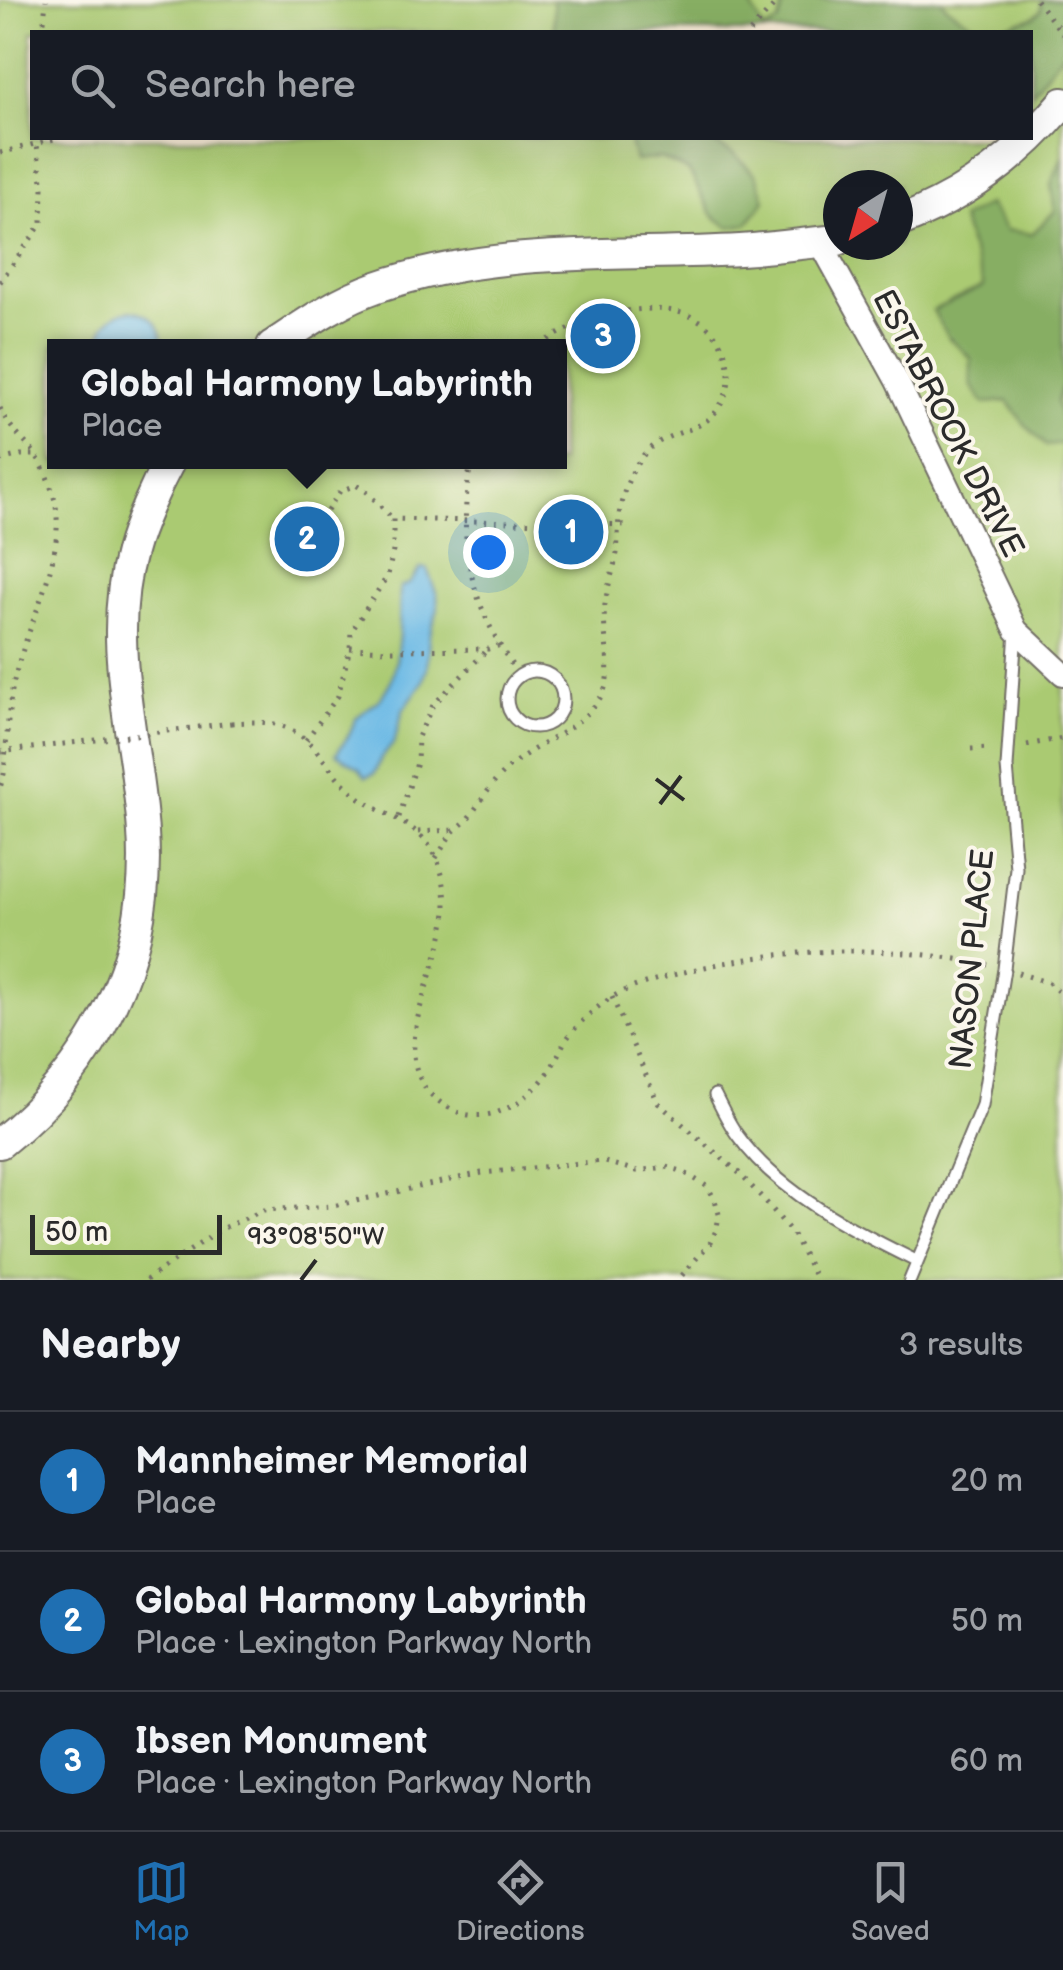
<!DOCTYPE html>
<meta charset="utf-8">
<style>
body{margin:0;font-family:"Balsamiq Sans",sans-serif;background:#20242c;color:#f1f3f6}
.compass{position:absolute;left:823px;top:170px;width:90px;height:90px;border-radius:50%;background:#171b24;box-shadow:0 10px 40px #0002;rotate:217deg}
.scale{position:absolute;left:30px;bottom:25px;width:192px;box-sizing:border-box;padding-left:10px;border:5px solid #2b2b2b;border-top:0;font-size:28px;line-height:35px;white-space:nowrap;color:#2b2b2b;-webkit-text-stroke:8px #fbf7ec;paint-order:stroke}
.you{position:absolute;left:488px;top:552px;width:35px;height:35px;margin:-25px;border:8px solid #fff;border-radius:50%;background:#1a73e8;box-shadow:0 0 0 15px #1a73e833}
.badge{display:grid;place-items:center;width:65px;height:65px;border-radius:50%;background:#1f6fb2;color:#fff;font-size:32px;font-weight:700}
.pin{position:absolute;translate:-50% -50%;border:5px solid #fff;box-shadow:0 2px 10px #0006}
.popup{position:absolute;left:47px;top:339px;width:520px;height:130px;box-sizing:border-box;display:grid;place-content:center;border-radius:0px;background:#171b24;filter:drop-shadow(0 2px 8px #0005);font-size:32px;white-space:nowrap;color:#9ea1a6}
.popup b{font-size:38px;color:#f1f3f6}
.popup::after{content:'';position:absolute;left:50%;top:100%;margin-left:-20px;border:20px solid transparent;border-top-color:#171b24}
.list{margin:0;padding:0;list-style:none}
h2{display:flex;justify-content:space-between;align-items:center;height:130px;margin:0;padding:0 40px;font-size:42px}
h2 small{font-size:32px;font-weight:400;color:#9ea1a6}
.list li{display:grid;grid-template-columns:65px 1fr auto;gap:30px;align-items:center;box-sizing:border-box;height:140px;padding:0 40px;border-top:2px solid #363941}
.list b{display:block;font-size:38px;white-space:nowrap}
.list p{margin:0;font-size:32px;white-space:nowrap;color:#9ea1a6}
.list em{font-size:32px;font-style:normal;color:#9ea1a6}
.icon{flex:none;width:55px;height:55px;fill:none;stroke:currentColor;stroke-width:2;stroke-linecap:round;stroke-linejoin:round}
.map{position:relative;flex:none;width:1063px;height:1280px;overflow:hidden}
.search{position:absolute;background:#171b24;box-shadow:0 10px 40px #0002;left:30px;right:30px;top:30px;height:110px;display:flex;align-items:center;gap:25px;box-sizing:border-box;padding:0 35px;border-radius:0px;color:#9ea1a6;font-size:38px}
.sheet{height:550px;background:#171b24}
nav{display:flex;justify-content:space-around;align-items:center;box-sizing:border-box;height:140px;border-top:2px solid #363941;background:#171b24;font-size:28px;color:#9ea1a6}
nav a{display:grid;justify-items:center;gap:5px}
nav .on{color:#1f6fb2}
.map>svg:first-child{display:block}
</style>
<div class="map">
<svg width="1063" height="1280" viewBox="0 0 1063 1280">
<rect width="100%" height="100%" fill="#fbf7ec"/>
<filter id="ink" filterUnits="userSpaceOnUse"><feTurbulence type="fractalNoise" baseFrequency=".01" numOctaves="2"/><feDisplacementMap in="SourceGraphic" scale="20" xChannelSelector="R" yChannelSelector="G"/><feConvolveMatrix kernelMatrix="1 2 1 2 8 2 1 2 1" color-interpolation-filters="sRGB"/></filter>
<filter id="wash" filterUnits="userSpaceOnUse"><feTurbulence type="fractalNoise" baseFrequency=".0048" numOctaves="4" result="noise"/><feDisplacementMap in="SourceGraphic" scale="40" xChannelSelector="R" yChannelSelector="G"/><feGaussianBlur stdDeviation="2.25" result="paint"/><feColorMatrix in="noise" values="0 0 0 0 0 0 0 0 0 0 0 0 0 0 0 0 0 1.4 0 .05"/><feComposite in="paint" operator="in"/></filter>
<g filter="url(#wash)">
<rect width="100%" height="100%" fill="#f7e9d4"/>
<!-- green -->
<path fill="#aaca72" stroke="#6a7a4e" stroke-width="2.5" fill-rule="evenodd" d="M0,0h1063v1280h-1063zM32,32h998v106h-998zM838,185h60v60h-60zM54,346h506v116h-506z"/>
<!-- forest -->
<g fill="#87ae64" stroke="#596c48" stroke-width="2.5">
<path d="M553,0h195l16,30 15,-8 5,-22h157l6,7 38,25 49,-15 7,-7v-10h22v52l-32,41 -1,-61h-476z"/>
<path d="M629,138h58l24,4 23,12 22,21 9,25 -18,24 -18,3 -16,-11 -24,-45 -28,-13 -26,3z"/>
<path d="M1063,156v227l-6,19 6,24v18l-17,2 -24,-25 -14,-20 -24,2 -13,-18v-27l-23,-21 -15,-27 51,-24 -23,-67 27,-15 18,26 26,4 23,-23 -4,-27z"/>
</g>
<!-- water -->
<g fill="#6ab9e5" stroke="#4a7288" stroke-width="2.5">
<path d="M130,310c21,3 33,15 32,36h-61c-1,-20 9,-32 29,-36z"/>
<path d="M421,568l6,1 10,26 1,14 -9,28 -2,31 -4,14 -20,28 -9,33 -13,15 -6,15 -9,4 -7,-9 -23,-14 13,-19 7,-17 25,-20 10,-17 5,-17 3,-30 1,-47 9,-3z"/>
</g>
</g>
<g filter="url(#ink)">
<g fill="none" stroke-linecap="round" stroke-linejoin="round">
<!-- service casing -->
<g stroke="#726e66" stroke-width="15">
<g id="service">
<circle cx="535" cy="699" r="28"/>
<path d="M715,1095c7,14 14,29 23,41 43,59 115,94 178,125"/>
<path d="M910,1280l72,-175 22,-136 12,-101 -9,-101 9,-137"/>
</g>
</g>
<!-- minor casing -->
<g stroke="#726e66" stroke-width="26">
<path id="minor" d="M820,242l77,139 119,249 47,44"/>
</g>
<!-- secondary casing -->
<g stroke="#726e66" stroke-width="34">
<g id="secondary">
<path d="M898,222c66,-25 120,-65 165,-119"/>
<path d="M272,346c33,-22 67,-46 105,-59 118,-41 241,-30 363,-37 32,-2 65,-7 98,-10"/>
<path d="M0,1143c96,-76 152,-187 143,-311 -6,-91 -38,-189 -12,-280 7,-27 25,-66 38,-90"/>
</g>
</g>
<!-- path -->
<g stroke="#726e66" stroke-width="5" stroke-dasharray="2.5 8" stroke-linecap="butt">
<path d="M1036,0l27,34"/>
<path d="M43,32l3,-32"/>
<path d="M750,32l29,-32"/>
<path d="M0,153l58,-15"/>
<path d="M0,282l42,-59 1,-35 -7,-50"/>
<path d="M0,408c7,17 21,30 33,43 10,13 18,34 22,50 12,57 -29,124 -41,180 -7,30 -7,62 -10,93l-4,14"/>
<path d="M0,460l21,-5h15"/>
<path d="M471,462c-15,85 0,144 49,215"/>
<path d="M327,511l13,-20 16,-6 11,7 26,27"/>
<path d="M350,648l37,2 101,-1 10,-3"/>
<path d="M231,723c34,-2 58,-3 83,25 10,11 18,24 29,35 6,5 11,10 17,15 27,20 60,25 76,59 7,15 10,35 10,51 -1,63 -75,159 5,201 36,19 75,-6 97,-36 7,-10 11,-22 18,-33 12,-17 32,-35 50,-45 23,-12 47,-17 72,-24 95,-24 203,-27 300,-6"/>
<path d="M306,740l32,-44 12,-48 1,-16 37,-57 5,-24v-32l235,6"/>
<path d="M1027,745l36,-7"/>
<path d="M971,749l20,-1"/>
<path d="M399,817l18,-54 1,-26 15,-32 55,-56"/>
<path d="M418,832l37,-2"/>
<path d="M436,858c6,-9 11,-18 17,-26 5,-5 12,-9 16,-15 13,-16 23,-35 38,-48 30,-28 72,-36 95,-74 13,-23 -1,-64 3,-90 2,-18 9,-35 12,-52 2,-17 0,-36 5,-53 5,-20 16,-45 35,-57 26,-16 52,-11 67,-45 7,-15 6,-28 1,-44 -24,-73 -140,-43 -185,-8"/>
<path d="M1018,973l31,10 14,13"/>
<path d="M612,997l46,106 81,70 28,30 25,30 25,47"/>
<path d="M146,1280l77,-52 41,-18 69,-4 149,-33 119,-12 36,10 29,-4 16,4 26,16 7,13 4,14 -2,14 -7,15 -32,37"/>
</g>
<!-- service -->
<use href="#service" stroke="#fff" stroke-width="11"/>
<!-- minor -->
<use href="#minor" stroke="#fff" stroke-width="22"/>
<!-- secondary -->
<use href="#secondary" stroke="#fff" stroke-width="30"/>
<!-- path-bridge -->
<path stroke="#726e66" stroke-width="5" stroke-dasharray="2.5 8" stroke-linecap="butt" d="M0,752l231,-29"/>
</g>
</g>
<!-- ticks -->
<path fill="none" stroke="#2b2b2b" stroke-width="4" d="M656,779l28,21M660,804l21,-28M301,1280l15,-20"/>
<g text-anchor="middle" stroke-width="8" stroke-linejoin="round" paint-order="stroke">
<!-- street labels -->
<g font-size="32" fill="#2b2b2b" stroke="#fbf7ec">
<text transform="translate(949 423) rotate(63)" y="11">ESTABROOK DRIVE</text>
<text transform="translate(971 959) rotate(-84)" y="11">NASON PLACE</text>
</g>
</g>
<g font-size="25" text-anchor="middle" fill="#2b2b2b" stroke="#fbf7ec" stroke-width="8" stroke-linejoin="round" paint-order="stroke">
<text x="316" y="1244">93°08'50"W</text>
</g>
</svg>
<svg class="compass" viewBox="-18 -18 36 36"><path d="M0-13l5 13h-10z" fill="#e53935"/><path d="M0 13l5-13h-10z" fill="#9ea1a6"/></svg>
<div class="scale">50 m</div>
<div class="you"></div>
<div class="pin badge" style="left:571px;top:532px">1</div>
<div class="pin badge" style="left:307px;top:539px">2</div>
<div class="popup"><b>Global Harmony Labyrinth</b>Place</div>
<div class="pin badge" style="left:603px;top:336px">3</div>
<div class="search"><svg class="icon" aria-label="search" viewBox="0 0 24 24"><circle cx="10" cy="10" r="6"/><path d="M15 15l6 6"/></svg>Search here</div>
</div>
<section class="sheet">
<h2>Nearby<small>3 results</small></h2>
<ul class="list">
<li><span class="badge">1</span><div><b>Mannheimer Memorial</b><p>Place</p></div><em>20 m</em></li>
<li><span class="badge">2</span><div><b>Global Harmony Labyrinth</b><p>Place · Lexington Parkway North</p></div><em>50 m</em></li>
<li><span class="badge">3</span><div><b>Ibsen Monument</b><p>Place · Lexington Parkway North</p></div><em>60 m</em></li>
</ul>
</section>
<nav>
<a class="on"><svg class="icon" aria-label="map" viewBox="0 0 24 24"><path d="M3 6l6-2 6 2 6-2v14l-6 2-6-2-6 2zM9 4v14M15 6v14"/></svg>Map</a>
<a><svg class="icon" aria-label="directions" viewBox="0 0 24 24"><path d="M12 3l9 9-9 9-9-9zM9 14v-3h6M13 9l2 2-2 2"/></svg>Directions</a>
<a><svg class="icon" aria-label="saved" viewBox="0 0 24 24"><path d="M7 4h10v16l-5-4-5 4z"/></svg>Saved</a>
</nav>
